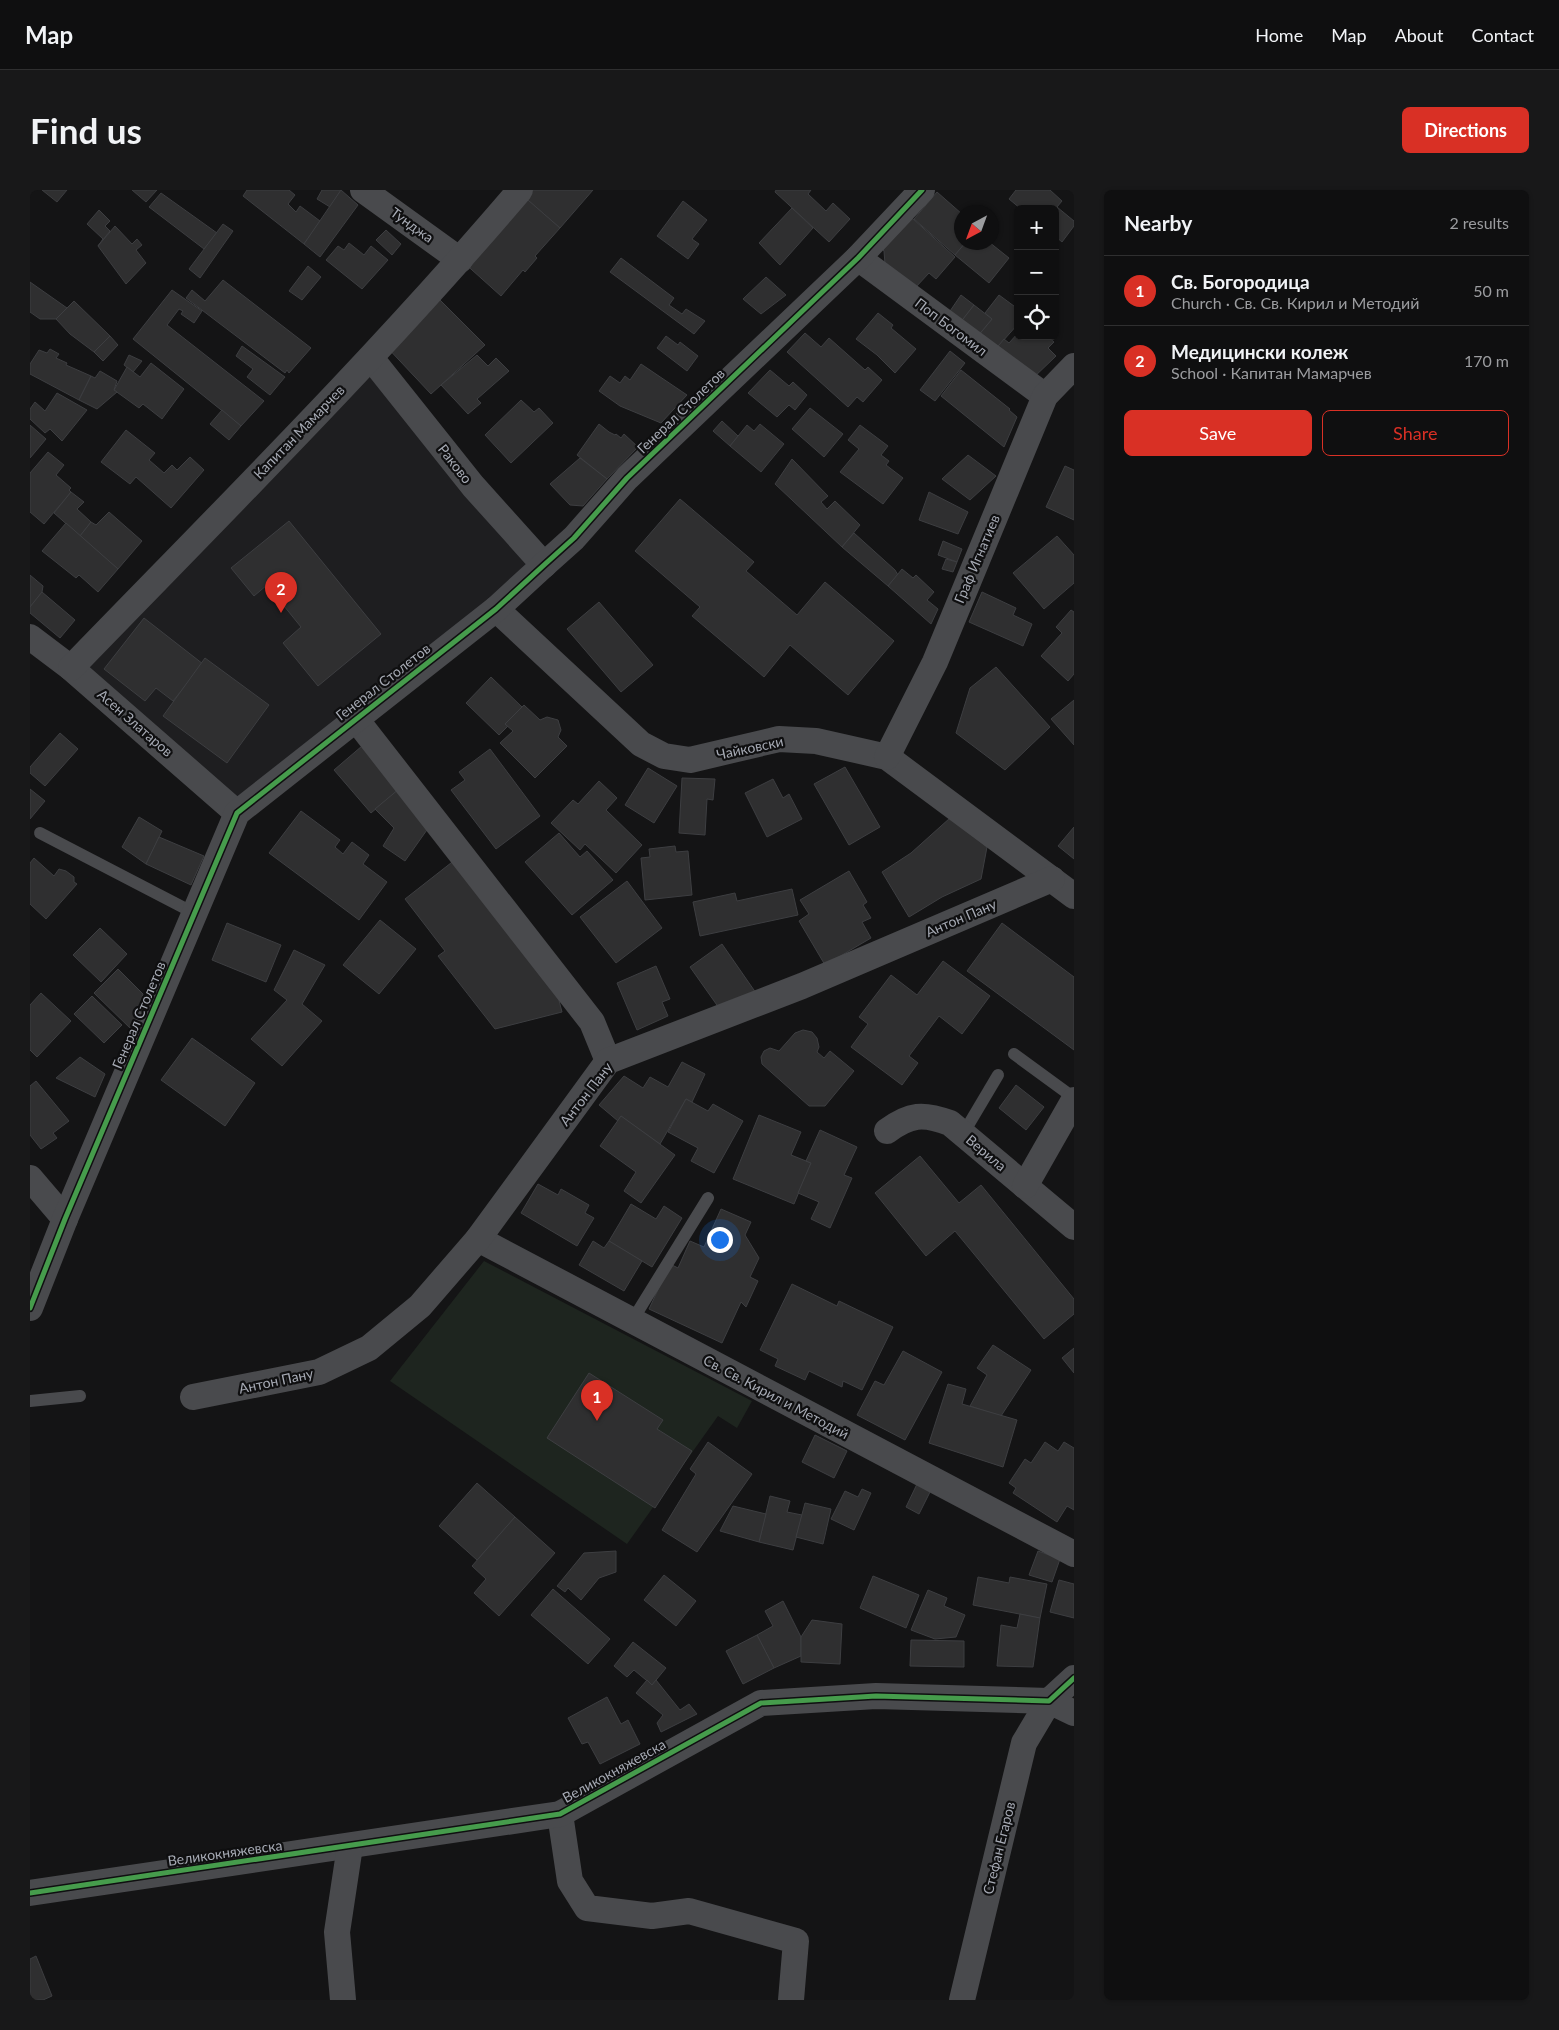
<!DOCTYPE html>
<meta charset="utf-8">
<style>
body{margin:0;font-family:Lato,sans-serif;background:#181819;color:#f1f3f6}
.controls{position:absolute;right:15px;top:15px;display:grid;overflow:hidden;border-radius:8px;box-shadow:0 1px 4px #0004}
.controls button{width:45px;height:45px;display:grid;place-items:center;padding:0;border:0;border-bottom:1px solid #2f2f30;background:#0f0f10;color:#f1f3f6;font:25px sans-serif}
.compass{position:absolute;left:924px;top:15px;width:45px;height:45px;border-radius:50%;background:#0f0f10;box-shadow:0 1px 4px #0004;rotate:221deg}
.you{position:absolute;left:689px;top:1049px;width:18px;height:18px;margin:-12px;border:4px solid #fff;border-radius:50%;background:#1a73e8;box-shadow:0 0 0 8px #1a73e833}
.badge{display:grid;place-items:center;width:32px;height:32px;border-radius:50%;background:#d93025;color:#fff;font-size:16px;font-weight:700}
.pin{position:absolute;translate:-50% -41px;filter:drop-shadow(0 1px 2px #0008)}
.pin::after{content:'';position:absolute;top:26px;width:18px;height:15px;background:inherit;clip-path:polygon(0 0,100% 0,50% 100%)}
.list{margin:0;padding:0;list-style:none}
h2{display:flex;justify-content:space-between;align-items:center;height:65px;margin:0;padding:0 20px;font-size:21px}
h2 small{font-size:16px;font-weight:400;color:#9b9c9f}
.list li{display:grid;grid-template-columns:32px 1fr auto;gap:15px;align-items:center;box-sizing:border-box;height:70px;padding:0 20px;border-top:1px solid #2f2f30}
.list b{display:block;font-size:19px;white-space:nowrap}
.list p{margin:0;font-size:16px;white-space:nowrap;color:#9b9c9f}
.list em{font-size:16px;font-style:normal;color:#9b9c9f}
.actions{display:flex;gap:10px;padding:15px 20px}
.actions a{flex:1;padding:11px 0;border:1px solid #d93025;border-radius:8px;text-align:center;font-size:18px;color:#d93025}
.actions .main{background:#d93025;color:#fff}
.icon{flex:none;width:28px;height:28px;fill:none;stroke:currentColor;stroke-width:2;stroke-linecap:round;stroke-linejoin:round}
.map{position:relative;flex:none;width:1044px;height:1810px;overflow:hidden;border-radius:8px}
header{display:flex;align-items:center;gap:30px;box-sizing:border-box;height:70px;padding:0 25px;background:#0f0f10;border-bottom:1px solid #2f2f30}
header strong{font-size:24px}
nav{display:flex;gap:28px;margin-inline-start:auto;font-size:18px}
.intro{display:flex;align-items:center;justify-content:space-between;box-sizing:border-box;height:120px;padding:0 30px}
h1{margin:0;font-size:35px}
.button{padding:12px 22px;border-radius:8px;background:#d93025;color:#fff;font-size:18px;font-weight:700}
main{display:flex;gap:30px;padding:0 30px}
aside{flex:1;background:#0f0f10;border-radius:8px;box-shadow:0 1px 4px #0004}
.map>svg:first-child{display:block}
</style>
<header>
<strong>Map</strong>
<nav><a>Home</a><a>Map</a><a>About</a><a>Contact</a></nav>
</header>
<div class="intro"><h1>Find us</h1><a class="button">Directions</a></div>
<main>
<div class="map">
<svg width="1044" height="1810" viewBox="0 0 1044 1810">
<rect width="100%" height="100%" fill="#141415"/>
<!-- built -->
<path fill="#1e1e20" d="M341,168l173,207 -307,248 -166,-145z"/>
<!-- green -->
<path fill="#1e251f" d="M454,1071l268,140 -15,27 -19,-12 -91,128 -237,-163z"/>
<!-- building -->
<g fill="#2f2f30" stroke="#3d3e41">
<path d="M12,0h25l-10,12z"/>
<path d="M102,0h25l-11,12z"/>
<path d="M217,0h42l6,5 -7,9 8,8 4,-6 20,15 -16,23 -61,-48z"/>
<path d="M292,0h19l-11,17 -13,-8z"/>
<path d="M311,0l17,15 -38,52 -16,-13z"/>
<path d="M494,0h69l-33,38 -39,-34z"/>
<path d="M746,0h35l-3,4 18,17 7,-8 17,16 -21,23 -54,-50z"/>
<path d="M986,0h34l12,11 -5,6 17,14v5l-12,16 -7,-6v-27h-34l-12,-10z"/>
<path d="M907,2l25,22v28h4l-11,13 -41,-36z"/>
<path d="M131,3l56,40 -13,16 -55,-42z"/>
<path d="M491,4l39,34 -25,28 2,2 -12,14 -2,-2 -22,26 -39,-35z"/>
<path d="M653,11l24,19 -15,19 7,5 -11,15 -31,-23z"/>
<path d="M762,18l21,20 -33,37 -21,-22z"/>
<path d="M69,20l11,11 -5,5 5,5 -12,15 5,-7 -16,-15z"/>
<path d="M882,28l43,39 -19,22 -7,-6 -14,15 -30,-24 -1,-13 -1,-1z"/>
<path d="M193,34l10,7 -33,47 -11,-9z"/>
<path d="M85,36l17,18 5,-5 5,6 -6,5 10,13 -20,21 -28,-38z"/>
<path d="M356,40l15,14 -9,11 -16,-15z"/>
<path d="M936,52h23l20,16 -20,25 -34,-28z"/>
<path d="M319,53l15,12 7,-9 17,14 -26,29 -36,-29 12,-14 6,4z"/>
<path d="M591,68l53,40 -5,7 13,9 4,-5 19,12 -11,13 -84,-62z"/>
<path d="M278,76l13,11 -19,23 -13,-9z"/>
<path d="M736,87l20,18 -25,19 -18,-15z"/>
<path d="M193,90l88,68 -22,25 -2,-3 -2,3 -99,-75 6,-8 13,11z"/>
<path d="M0,92l37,26 -11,11h-16l-10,-7z"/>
<path d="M397,97l58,58 -54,49 -47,-50z"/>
<path d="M142,100l30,21 -8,12 -13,-9 2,-3 -4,-2 -12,16 97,76 -23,25 -108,-87z"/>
<path d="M931,105l13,10 -14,18 -12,-9z"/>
<path d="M969,105l19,14v15l-24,27 -17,-14 15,-18 -7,-6z"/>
<path d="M44,111l36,35 -16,16 -24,-18 -14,-15z"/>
<path d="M944,115l18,14 -15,18 -17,-14z"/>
<path d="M848,123l15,12 -2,3 25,21 -21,24 -18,-18 -21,-16z"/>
<path d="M775,143l16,14 8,-9 36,32 3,-3 14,13 -19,22 -6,-5 -9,10 -61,-55z"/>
<path d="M988,143v3h29l7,6 -6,6 8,8 -26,25 -36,-30 10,-12 5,4z"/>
<path d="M80,146l8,9 -15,16 -9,-9z"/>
<path d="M636,146l12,9 2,-3 18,14 -11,15 -30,-23z"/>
<path d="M212,156l43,31 -15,18 -23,-18 6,-8 -17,-13z"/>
<path d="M20,159l9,5 -3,4 11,5 -1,2 25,11 -12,24 -49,-26v-10l9,-14 8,3z"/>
<path d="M920,161l15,12 -30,38 -15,-11z"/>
<path d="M99,165l13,6 -9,11 -9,-7z"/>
<path d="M447,165l11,11 8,-8 13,13 -32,28 4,4 -13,11 -27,-29z"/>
<path d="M121,173l33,26 -22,30 -19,-15 -4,4 -25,-18 13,-23 13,10z"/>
<path d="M611,174l46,31 -26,28 -41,-17 -21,-15 11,-15 10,7 5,-7 5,4z"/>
<path d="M740,180l19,16 4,-4 14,13 -12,15 -6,-5 -12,12 -29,-24z"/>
<path d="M931,180l49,39 -1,1 8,7 -13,30 -63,-51z"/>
<path d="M70,181l17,10 -3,9 3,2 -20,17 -18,-9 12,-24 4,2z"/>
<path d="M27,203l30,17 -25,31 -12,-12 -5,4 -15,-14v-10l5,-7 10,9z"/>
<path d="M491,210l13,12 5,-4 14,15 -42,40 -26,-28z"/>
<path d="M780,218l33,26 -19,23 -32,-28z"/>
<path d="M192,220l19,16 -12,14 -19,-16z"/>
<path d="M692,231l16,15 -8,10 -17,-15z"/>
<path d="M569,234l10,8 6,3 1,-1 5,4 3,-4 14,13 -31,32 -30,-24z"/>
<path d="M730,234l24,20 -23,28 -31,-26 17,-21 7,6z"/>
<path d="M0,235l16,14 -16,19z"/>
<path d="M830,235l28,21 -7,9 8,6 -3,4 17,13 -20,26 -43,-32 19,-23 -11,-9z"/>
<path d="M96,240l29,23 -6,7 15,13 8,-8 5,5 13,-13 14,13 -33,38 -35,-31 -6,7 -29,-22z"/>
<path d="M18,262l16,13 -8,10 15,13 -2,2 2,2 -27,32 -14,-12v-39z"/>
<path d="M938,265l28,21 -26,24 -28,-21z"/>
<path d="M550,268l27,21 -24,27 -13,-1 -20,-21z"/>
<path d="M762,269l36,37 -7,6 6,7 8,-8 25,24 -18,22 -67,-63z"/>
<path d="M1035,276l9,4v50l-28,-13z"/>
<path d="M41,302l13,10 -7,7 14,13 -11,14 -26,-23z"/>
<path d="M899,302l39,20 -10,22 -39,-14z"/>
<path d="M650,309l74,63 -8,9 51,44 28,-33 69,59 -46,54 -58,-50 -26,32 -72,-61 8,-9 -65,-56z"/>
<path d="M79,322l33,29 -24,28 -38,-33 11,-14 5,3z"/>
<path d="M259,331l92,113 -63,52 -35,-43 18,-16 -34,-42 -13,11 -23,-28z"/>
<path d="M36,333l52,46 -20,23 -19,-17 -3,3 -34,-27z"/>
<path d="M824,343l41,37 3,5 -10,11 -46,-39z"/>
<path d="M1027,346l17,19v28l-30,26 -31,-36z"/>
<path d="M913,351l19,8 -5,13 -19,-7z"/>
<path d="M916,369l11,3 -4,10 -11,-3z"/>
<path d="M872,379l11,9 3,-3 18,17 -7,8 11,9 -7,15 -43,-38z"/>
<path d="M0,385l13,11 -1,6 -12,15z"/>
<path d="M12,402l33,28 -15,18 -30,-25v-6z"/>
<path d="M952,402l34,16 -3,7 19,9 -9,22 -54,-24z"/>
<path d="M569,412l54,63 -32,27 -54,-63z"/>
<path d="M1041,420l3,2v62l-6,7 -27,-25 21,-23 -6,-6z"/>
<path d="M114,428l59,46 -30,37 -17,-13 -11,13 -41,-32z"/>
<path d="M175,468l64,47 -42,58 -64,-47z"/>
<path d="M966,477l54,60 -45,43 -49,-37 14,-45z"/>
<path d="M461,487l31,30 -17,17 3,2 -9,9 -33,-32z"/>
<path d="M1044,510v45l-23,-26z"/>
<path d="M494,515l16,15 7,-3 11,3 3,10 -3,7 9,9 -32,32 -35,-35 13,-12 -8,-7z"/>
<path d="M30,543l18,16 -33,37 -15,-13v-6z"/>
<path d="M332,556l37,43 -28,24 -37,-43z"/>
<path d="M460,559l50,67 -44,33 -45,-59 14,-10 -6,-8z"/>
<path d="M815,577l35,60 -31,18 -35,-61z"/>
<path d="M618,578l29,18 -23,37 -29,-18z"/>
<path d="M652,588l33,1 -2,21 -6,-1 -2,36 -26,-2z"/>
<path d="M743,589l10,19 6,-4 13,25 -35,18 -22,-44z"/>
<path d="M569,591l18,17 -11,12 36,35 -26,28 -31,-29 -5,6 -29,-27 22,-23 5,4z"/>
<path d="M0,599l15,12 -15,18z"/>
<path d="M369,599l30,38 -24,34 -22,-15 11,-18 -19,-19z"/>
<path d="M271,621l39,29 -5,7 8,7 9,-12 17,13 -6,9 24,18 -28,38 -90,-67z"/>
<path d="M109,627l23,14 -16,33 -24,-17z"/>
<path d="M920,628l37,29 -6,32 -39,18 -33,20 -27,-45 29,-19z"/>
<path d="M1044,637v32l-16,-13z"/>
<path d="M529,643l21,24 7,-6 26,29 -41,35 -47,-53z"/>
<path d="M129,647l45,19 -13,29 -45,-21z"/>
<path d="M645,656l1,6 12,-1 4,44 -47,5 -4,-42 9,-1 -1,-8z"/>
<path d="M4,668l20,18 5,-7 7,2 8,6v5l3,2 -31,35 -16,-15v-41z"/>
<path d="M426,669l100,130 6,23 -67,17 -57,-73 7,-5 -40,-52z"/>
<path d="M819,681l18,31 -4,3 8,13 -9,4 9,16 -46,27 -26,-44 10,-7 -9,-14z"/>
<path d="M597,691l35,47 -46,35 -36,-46z"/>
<path d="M762,699l6,26 -98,21 -7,-34 42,-9 2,8z"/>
<path d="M350,730l36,29 -37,45 -36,-29z"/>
<path d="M197,733l54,22 -15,37 -54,-22z"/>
<path d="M972,733l72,54v73l-107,-79z"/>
<path d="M70,738l27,26 -26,28 -28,-27z"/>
<path d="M692,754l34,49 -37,15 -29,-41z"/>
<path d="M264,760l31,15 -23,39 20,17 -40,45 -31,-27 36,-39 -13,-10z"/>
<path d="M913,771l47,35 -28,38 -23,-18 -30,40 9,7 -16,22 -51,-38 17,-23 -9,-7 32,-42 26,20z"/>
<path d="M626,776l14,33 -8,3 6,14 -31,14 -20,-47z"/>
<path d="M88,779l25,25 -11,36 -38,-37z"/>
<path d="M11,803l30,28 -34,36 -7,-7v-45z"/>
<path d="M62,806l30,29 -18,18 -30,-29z"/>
<path d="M773,840l9,2 5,6 2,9 -2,5 7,6 6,-7 24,20 -29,35h-16l-47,-42 -1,-7 3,-6 6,-3 9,3 16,-18z"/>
<path d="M162,848l63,45 -30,43 -64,-46z"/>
<path d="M50,867l25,17 -10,23 -39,-19z"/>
<path d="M652,872l23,12 -13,28 -6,-3 -26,45 -39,-28 -3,5 -19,-16 25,-29 19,12 7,-11 18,10z"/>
<path d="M6,891l33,40 -16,12 4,5 -16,11 -11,-14v-49z"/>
<path d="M986,895l28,22 -18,23 -27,-22z"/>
<path d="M656,909l22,12 5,-7 30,17 -29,52 -23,-12 7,-13 -30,-16z"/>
<path d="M729,925l42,17 -10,23 20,8 -17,41 -61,-25z"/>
<path d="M591,926l54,39 -34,48 -17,-12 12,-19 -36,-26z"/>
<path d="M790,940l37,17 -13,28 8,3 -22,50 -19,-9 8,-17 -21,-9 13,-30 -5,-2z"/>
<path d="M890,966l39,47 22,-18 93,114v15l-30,25 -89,-108 -29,25 -51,-63z"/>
<path d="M508,994l20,11 3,-6 28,16 -4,8 9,5 -17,28 -56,-33z"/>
<path d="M601,1014l25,15 8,-13 18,12 -30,49 -43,-26z"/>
<path d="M691,1019l30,13 -6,13 14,23 -9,19 8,4 -12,26 -5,-5 -19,41 -73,-34 21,-45 8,4 12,-27 14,6z"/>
<path d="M563,1051l11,7 5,-7 33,20 -18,30 -45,-26z"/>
<path d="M762,1094l45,22 2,-5 54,26 -31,63 -19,-9 -1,6 -33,-16 -4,9 -30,-14 3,-7 -18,-9z"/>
<path d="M963,1155l38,25 -30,46 -31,-10 17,-31 -10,-7z"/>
<path d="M1044,1158v25l-12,-15z"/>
<path d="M873,1161l39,21 -37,68 -48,-25 18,-34 9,4z"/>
<path d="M559,1183l74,47 -6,9 35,22 -37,57 -108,-70z"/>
<path d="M918,1194l18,5 -4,15 55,16 -14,47 -74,-24z"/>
<path d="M785,1245l32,16 -13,27 -32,-16z"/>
<path d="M678,1252l44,32 -55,78 -35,-22 34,-56 -6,-5z"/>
<path d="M1015,1252l13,9 6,-9 10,6v62l-7,-4 -10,16 -44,-29 3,-5 -7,-5 16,-24 6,4z"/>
<path d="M447,1293l38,34 -38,43 -38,-34z"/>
<path d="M887,1294l14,6 -12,24 -13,-7z"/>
<path d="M832,1299l9,4 -17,37 -23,-11 14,-28 13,6z"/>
<path d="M740,1306l20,5 -3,11 15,3 -9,35 -34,-8z"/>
<path d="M775,1313l26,6 -8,35 -27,-7z"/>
<path d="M703,1316l33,8 -7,28 -39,-11z"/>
<path d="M485,1327l40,36 -56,63 -25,-23 12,-14 -14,-13z"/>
<path d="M586,1361v21l-17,6 -18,22 -13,-12 -3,4 -8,-6 27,-33z"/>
<path d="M1008,1361l22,8 -8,23 -23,-7z"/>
<path d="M634,1385l32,26 -20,25 -32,-26z"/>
<path d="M843,1386l46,19 -13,33 -46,-20z"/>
<path d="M948,1387l31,6 1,-6 37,7 -7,34 -67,-13z"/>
<path d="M1029,1390l15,4v34l-24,-6z"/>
<path d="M523,1399l57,50 -22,25 -57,-49z"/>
<path d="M898,1400l19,8 -3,8 21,9 -9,22 -21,2 -24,-9z"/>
<path d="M753,1411l18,36v19l-27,12 -17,-33 16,-9 -8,-15z"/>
<path d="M990,1424l20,4 -7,49 -36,-1 4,-41 16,3z"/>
<path d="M782,1430l30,4 -2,40 -39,-2v-25z"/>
<path d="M727,1445l17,33 -31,16 -17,-33z"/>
<path d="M881,1450l53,1v26l-54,-1z"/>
<path d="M603,1452l33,26 -14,17 -18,-15 -7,7 -13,-11z"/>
<path d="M617,1490l5,5 4,-5 24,30 9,-6 8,10 -36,18 -4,-9 6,-8 -27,-22z"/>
<path d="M577,1507l14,27 7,-4 12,24 -40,20 -12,-22 -6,2 -14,-26z"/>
<path d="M6,1766l16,40 -9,4h-13v-41z"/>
</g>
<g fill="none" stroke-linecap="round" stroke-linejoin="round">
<!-- lane -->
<g stroke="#494a4d" stroke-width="12">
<path d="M10,643l154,80"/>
<path d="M984,864l60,44"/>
<path d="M933,944l35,-59"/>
<path d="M602,1131l76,-123"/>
<path d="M0,1211l50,-5"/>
</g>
<!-- street -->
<g stroke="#494a4d" stroke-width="26">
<path d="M333,0l97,70"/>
<path d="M828,68l187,138"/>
<path d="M341,168l102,128 71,79"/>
<path d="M466,419l145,135 23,12 26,4 89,-21 37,2 71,16 187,139"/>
<path d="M0,447l41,31 166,145"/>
<path d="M41,478c152,-157 307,-311 449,-478"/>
<path d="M325,528l237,304 16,39"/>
<path d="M857,567l48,-95 110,-266 29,-30"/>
<path d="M857,941c23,-17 36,-18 63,-8l124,104"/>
<path d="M0,988l35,41"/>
<path d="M995,996l49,-86"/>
<path d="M448,1049l596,315"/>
<path d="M0,1118l35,-89 172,-406 259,-204 48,-44 30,-27 53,-60 231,-220 64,-68"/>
<path d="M163,1207l126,-25 50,-24 51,-42 58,-67 130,-178 194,-75 250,-107"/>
<path d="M530,1624l10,67 17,27 65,8 37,-5 107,30 -5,59"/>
<path d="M0,1703l530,-79 201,-111 115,-7 173,5 25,-23"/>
<path d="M313,1810l-6,-68 13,-86"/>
<path d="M932,1810l62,-257 25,-42 25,12"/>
</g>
<!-- cycleway casing -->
<g stroke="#0f0f10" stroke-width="8">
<g id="cycleway">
<path d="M0,1118l35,-89 172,-406 259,-204 48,-44 30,-27 53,-60 231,-220 64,-68"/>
<path d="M0,1703l530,-79 201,-111 115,-7 173,5 25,-23"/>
</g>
</g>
<!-- cycleway -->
<use href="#cycleway" stroke="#469c4c" stroke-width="5"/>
</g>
<g text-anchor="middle" stroke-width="4.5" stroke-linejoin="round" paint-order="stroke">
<!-- street labels -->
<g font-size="14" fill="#a6aab4" stroke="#0f0f10">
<text transform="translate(382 35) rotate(36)" y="5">Тунджа</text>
<text transform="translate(921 137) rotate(37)" y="5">Поп Богомил</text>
<text transform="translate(651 221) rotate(-44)" y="5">Генерал Столетов</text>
<text transform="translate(269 242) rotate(-46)" y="5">Капитан Мамарчев</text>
<text transform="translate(425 274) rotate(52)" y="5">Раково</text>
<text transform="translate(947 369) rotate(-67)" y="5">Граф Игнатиев</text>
<text transform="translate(353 492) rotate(-38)" y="5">Генерал Столетов</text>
<text transform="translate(105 533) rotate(41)" y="5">Асен Златаров</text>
<text transform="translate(720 558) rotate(-12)" y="5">Чайковски</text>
<text transform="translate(931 728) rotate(-23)" y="5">Антон Пану</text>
<text transform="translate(109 825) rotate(-67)" y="5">Генерал Столетов</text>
<text transform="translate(556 904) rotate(-52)" y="5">Антон Пану</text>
<text transform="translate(956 963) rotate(40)" y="5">Верила</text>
<text transform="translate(246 1191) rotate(-12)" y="5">Антон Пану</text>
<text transform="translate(746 1207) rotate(28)" y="5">Св. Св. Кирил и Методий</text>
<text transform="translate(584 1581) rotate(-29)" y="5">Великокняжевска</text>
<text transform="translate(969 1658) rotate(-76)" y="5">Стефан Егаров</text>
<text transform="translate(195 1663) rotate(-8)" y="5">Великокняжевска</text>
</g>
</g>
</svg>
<div class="controls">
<button>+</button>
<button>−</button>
<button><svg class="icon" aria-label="locate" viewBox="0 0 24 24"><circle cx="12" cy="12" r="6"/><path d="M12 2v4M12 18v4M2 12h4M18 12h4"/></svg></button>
</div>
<svg class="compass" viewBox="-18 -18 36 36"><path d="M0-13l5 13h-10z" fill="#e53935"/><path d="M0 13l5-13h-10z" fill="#9b9c9f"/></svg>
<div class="you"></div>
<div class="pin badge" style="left:567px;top:1231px">1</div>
<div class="pin badge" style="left:251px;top:423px">2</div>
</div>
<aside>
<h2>Nearby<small>2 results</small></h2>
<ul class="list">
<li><span class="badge">1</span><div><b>Св. Богородица</b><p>Church · Св. Св. Кирил и Методий</p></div><em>50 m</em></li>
<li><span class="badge">2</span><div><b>Медицински колеж</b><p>School · Капитан Мамарчев</p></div><em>170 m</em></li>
</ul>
<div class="actions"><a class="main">Save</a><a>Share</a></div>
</aside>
</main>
